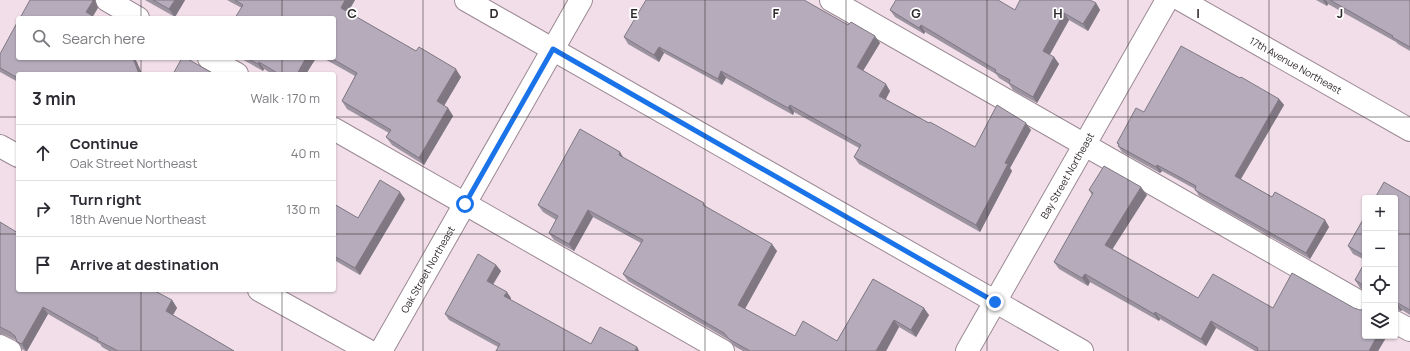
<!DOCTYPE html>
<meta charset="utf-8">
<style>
body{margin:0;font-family:Manrope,sans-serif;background:#f2f2f3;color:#2b2b33}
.controls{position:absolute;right:12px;bottom:12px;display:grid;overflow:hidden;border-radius:4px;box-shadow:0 1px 3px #0004}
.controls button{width:36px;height:36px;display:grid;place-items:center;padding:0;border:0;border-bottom:1px solid #e1e1e2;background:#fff;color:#2b2b33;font:20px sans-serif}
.stop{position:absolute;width:12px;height:12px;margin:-9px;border:3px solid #1a73e8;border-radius:50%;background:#fff}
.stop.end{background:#1a73e8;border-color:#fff;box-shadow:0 1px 4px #0008}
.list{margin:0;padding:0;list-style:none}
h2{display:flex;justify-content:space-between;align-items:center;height:52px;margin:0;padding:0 16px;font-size:17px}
h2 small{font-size:13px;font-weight:400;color:#7c7c81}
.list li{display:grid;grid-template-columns:26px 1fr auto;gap:12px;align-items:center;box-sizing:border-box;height:56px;padding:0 16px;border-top:1px solid #e1e1e2}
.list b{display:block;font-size:15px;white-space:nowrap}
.list p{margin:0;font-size:13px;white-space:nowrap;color:#7c7c81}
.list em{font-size:13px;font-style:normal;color:#7c7c81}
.icon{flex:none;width:22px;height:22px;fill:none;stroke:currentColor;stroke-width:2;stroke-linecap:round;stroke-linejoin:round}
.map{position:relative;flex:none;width:1410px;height:351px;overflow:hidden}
.search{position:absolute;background:#fff;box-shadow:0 1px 3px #0004;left:16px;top:16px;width:320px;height:44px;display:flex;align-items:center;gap:10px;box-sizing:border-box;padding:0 14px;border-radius:4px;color:#7c7c81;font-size:15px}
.panel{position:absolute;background:#fff;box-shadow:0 1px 3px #0004;left:16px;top:72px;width:320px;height:220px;border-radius:4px}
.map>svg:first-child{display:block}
</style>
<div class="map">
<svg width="1410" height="351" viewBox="0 0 1410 351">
<rect width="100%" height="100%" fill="#f1dee8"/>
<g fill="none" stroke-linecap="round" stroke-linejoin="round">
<!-- minor casing -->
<g stroke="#9b8993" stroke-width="24">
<g id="minor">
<path d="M107,0l31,18"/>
<path d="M466,0l616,351"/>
<path d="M831,0l534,305"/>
<path id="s1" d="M1181,0l229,130"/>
<path d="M209,58l28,16"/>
<path d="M334,129l389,222"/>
<path d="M0,146l18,10"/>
<path d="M259,290l110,61"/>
<path d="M1395,322l15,8"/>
<path d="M0,346l10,5"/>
<path id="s2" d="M381,351l200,-351"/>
<path id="s3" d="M967,351l200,-351"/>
</g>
</g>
<!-- minor -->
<use href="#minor" stroke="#fff" stroke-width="22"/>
</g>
<!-- wall -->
<g fill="#9c93a1">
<path d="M145,0h40l-10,17z"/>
<path d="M227,0h128l-7,12 113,65 -17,29 4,2 5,8 -29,49 -32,-20 -6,-8 3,-4 -42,-24 -5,-8 13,-25 -32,-18h11z"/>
<path d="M1316,0h94v51l-12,-7 -2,-2 -68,-38 -1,2z"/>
<path d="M1096,3l4,7 -12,21 -19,-11 -20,35 5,2 5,7 -22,39 -24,-13 -4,-6 -10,-6 -3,-4 -71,-42 -1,2 -29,-17 -5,-7h125z"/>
<path d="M848,25l32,18 -17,28 27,20 -5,8 44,24 46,24 56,-17 -21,38 2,3 -32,61 -121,-68 -5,-7 5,-9 -65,-36 -1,3 -67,-37 -4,7 -58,-32 -5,9 -31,-18 -4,-7z"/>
<path d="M0,54l137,8 -119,12v8l-18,-10z"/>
<path d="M240,58h76l-10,16h-34l-8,-5 -1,2z"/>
<path d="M1279,99l5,6 -43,74 31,18 53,23 4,7 -19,32 -111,-63 -4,-7 -33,-18 -2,2 -38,-21 -4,-6 1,-1 -2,-2 27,-31z"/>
<path d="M625,159l79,44 3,5 70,43 -32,58 50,27 42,5 36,-62 56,36 -13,22 -17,-10 -13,24h-143l-9,-5 -5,-6 -101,-59 -5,-7 18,-31 -48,-26 -19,34 -20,-11 -5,-7 7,-13 -13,-8 -5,-7z"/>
<path d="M1089,190l58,5 -35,54 86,49 75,10 92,28h22l-9,15h-123l-39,-23 -10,18 -46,-27 -1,2 -69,-39 -2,4 -29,-17 -5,-7 38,-67z"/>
<path d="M1410,197v118l-8,-5 -1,1 -6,-1v-112z"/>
<path d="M405,199l-45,76 -26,-15v-56l24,14z"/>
<path d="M1365,216v44l-12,-6 -5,-8z"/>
<path d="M0,222l18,68 154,10 5,8 -4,7 61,36h-125l-7,-4 -2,-3 -52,-30 -21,37h-2l-3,-2 -6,-9 -11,-5 -5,-1z"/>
<path d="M1365,262v29l-5,-3 -5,-8z"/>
<path d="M496,265l5,6 -8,14 18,13 -1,2 81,44 46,3 2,4h-143l2,-4 -49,-27 -4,-6z"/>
</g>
<!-- shaded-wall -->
<g fill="#7f7883">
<path d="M92,0h3l3,8 -6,10 -6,-6z"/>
<path d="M175,0h10l-10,17 -6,-8z"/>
<path d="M345,0h10l-9,15 -5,-7z"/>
<path d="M1323,0h3l2,4 -1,2z"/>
<path d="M1096,3l4,7 -12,21 -5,-7z"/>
<path d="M1064,13l5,7 -21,38 -5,-7z"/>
<path d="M921,25l4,7 -1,2 -5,-6z"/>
<path d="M875,36l5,7 -19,31 -4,-7z"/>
<path d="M659,47l5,6 -5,9 -5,-7z"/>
<path d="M1054,57l5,7 -22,39 -4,-6z"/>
<path d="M133,58h1l3,4 5,12h-3z"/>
<path d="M306,58h10l-10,16h-9z"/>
<path d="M259,62l5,7 -1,2 -5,-7z"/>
<path d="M456,69l5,8 -19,32 -5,-8z"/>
<path d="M721,71l5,7 -4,7 -4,-6z"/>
<path d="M886,84l4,7 -6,12 -5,-7z"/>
<path d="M1279,99l5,6 -45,77 -4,-6z"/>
<path d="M790,105l4,7 -1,3 -5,-7z"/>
<path d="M448,108l5,8 -29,49 -5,-7z"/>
<path d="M1026,123l5,7 -21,38 2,3 -32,61 -4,-7 29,-62z"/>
<path d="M620,152l5,8 -6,-5z"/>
<path d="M1157,165l5,6 -2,2 -4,-6z"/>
<path d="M1141,187l6,8 -37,58 -5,-8z"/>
<path d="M400,192l5,7 -45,76 -5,-7z"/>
<path d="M588,210l5,7 -19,34 -5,-7z"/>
<path d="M1325,220l4,7 -19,32 -4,-6z"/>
<path d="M772,244l5,7 -34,61 -5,-7z"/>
<path d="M496,265l5,6 -10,16 -4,-6z"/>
<path d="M1085,274l5,8 -2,4 -6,-8z"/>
<path d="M507,292l4,6 -2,4 -5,-6z"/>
<path d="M172,300l5,8 -6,10 -5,-7z"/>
<path d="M1396,302l6,8 -1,1 -5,-7z"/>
<path d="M43,307l5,7 -21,37h-1l-4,-7z"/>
<path d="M924,308l5,7 -13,22 -5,-7z"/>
<path d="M1155,312l5,7 -1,2 -5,-7z"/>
<path d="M894,320l5,7 -13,24h-10z"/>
<path d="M1211,321l5,7 -10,18 -5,-7z"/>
<path d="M1377,336h10l-9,15h-9z"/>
<path d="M637,347l2,4h-4z"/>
</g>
<!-- building -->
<g fill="#b5abbb" stroke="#7f7883">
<path d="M30,0h62l1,1 -7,11 10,6h-76z"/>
<path d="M153,0h22l-6,9z"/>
<path d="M235,0h110l-4,8 75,43 3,-4 37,22 -19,32 11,7 -29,50 -33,-21 5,-7 -49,-29 15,-28 -26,-15h3v-40h-99l8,-13z"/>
<path d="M646,0h158l44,25 3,-3 24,14 -18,31 29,17 -7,12 50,27 1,-1 45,25 22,-42 29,18 -21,40 3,1 -32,61 -122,-68 7,-12 -71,-40 -2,3 -67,-37 -3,8 -59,-32 -5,8 -30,-18z"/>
<path d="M896,0h102l17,10 5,-10h70l6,3 -13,21 -19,-11 -21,38 11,6 -21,40 -24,-14 1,-3 -15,-8 1,-2 -75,-45 -2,3 -29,-18z"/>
<path d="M1330,0h80v47l-18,-10 1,-1z"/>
<path d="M18,21v37h115l6,16h-121v4l-18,-10v-14z"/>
<path d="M1181,46l59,32 1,-1 38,22 -44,77 37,21 3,-5 50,28 -19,33 -111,-63 1,-4 -39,-21 -1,2 -38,-21 1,-2 -2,-1 19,-35 8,4z"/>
<path d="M182,58h4l28,16h-41z"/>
<path d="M247,58h59l-9,16h-18l-20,-12 -1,2z"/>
<path d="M580,129l40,23 -1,3 85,48 -1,2 69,39 -34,61 57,31 8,-15 34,20 36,-62 51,29 -13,22 -17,-10 -18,31h-126l-21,-12 -5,-6 -101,-59 20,-34 -55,-30 -19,34 -20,-11 9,-17 -20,-11z"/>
<path d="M1104,166l37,21 -36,58 93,53 15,-24 60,34 19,-35 62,35 6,2 5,-1v27h12l-8,15h-112l1,-3 -47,-27 -10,18 -46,-27 -1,2 -69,-40 -3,4 -28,-16 39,-69 -4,-3z"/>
<path d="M380,180l20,12 -45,76 -21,-12v-52l24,14z"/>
<path d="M1384,182l26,15v113l-14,-8v2l-1,-1v-105h-20z"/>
<path d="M1365,216v40l-17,-10z"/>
<path d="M0,222l18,11v57h135l19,10 -6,11 68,40h-116l-21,-11 1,-2 -55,-31 -21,37 -5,-2 -2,-6 -5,-4 -10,-5z"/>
<path d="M478,254l18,11 -9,16 20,11 -3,4 87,48 9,-17 37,20 -2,4h-139l4,-7 -55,-30z"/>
<path d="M1365,262v24l-10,-6z"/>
</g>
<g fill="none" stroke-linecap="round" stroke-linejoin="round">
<!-- route -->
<path stroke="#1a73e8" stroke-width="5" d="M465,204l88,-155 442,253"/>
</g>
<!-- grid -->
<path fill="none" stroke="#30292d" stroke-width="1" stroke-opacity="0.55" d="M141,0v18M282,0v18M423,0v351M564,0v351M705,0v351M846,0v351M987,0v351M1128,0v351M1269,0v351M141,58v16M282,58v16M0,117h18M334,117h1076M0,234h18M334,234h1031M1395,234h15M141,290v61M282,290v61"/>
<g text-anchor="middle" stroke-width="3.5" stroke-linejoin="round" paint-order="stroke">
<!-- street labels -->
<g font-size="10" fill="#30292d" stroke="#fff">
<text dy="4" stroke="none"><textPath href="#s1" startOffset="132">17th Avenue Northeast</textPath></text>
<text dy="4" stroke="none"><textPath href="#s3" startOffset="202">Bay Street Northeast</textPath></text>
<text dy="4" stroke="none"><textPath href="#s2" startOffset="94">Oak Street Northeast</textPath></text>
</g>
</g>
<g font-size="13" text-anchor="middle" font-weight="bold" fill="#30292d" stroke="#fff" stroke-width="3.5" stroke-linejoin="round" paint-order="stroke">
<text x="352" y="18">C</text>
<text x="494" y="18">D</text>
<text x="634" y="18">E</text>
<text x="776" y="18">F</text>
<text x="916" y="18">G</text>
<text x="1058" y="18">H</text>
<text x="1198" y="18">I</text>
<text x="1340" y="18">J</text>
</g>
</svg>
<div class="controls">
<button>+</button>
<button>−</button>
<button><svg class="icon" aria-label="locate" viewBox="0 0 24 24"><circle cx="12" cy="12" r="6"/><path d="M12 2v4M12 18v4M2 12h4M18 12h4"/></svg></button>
<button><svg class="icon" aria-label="layers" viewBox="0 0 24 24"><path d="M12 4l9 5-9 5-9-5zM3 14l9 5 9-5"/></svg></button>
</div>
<div class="stop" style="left:465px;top:204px"></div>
<div class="stop end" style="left:995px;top:302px"></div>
<div class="search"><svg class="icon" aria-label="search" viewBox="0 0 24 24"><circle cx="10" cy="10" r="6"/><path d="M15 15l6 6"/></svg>Search here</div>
<section class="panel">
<h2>3 min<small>Walk · 170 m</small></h2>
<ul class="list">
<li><svg class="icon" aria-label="ahead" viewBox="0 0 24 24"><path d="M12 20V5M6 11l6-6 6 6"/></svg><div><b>Continue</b><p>Oak Street Northeast</p></div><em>40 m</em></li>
<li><svg class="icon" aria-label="right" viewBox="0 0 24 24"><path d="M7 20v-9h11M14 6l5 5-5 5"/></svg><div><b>Turn right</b><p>18th Avenue Northeast</p></div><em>130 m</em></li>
<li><svg class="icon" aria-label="arrive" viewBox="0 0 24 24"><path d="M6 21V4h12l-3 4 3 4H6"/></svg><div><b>Arrive at destination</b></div></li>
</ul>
</section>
</div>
